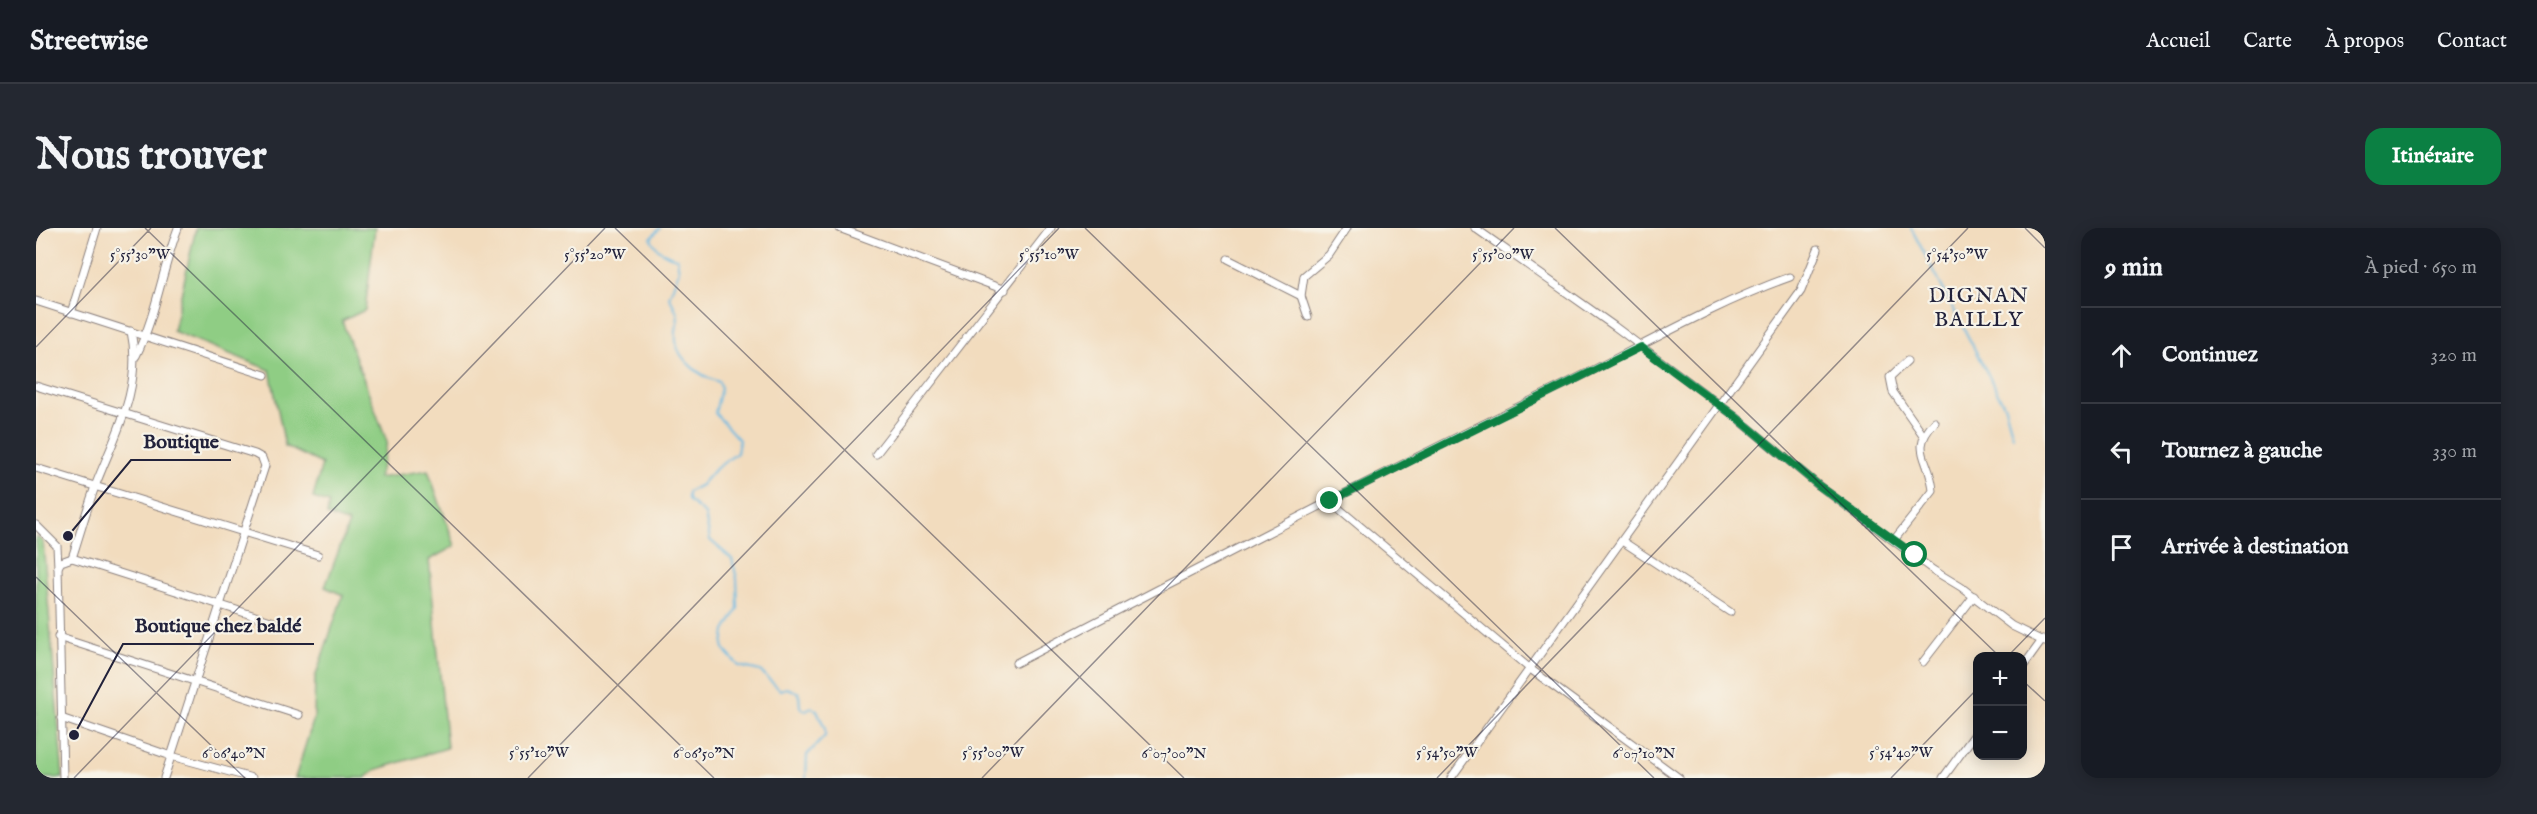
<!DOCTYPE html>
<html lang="fr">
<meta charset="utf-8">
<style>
body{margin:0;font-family:"IM FELL English",serif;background:#242831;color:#f1f3f6}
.controls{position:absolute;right:18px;bottom:18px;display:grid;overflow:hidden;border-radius:12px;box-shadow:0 3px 15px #0003}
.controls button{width:54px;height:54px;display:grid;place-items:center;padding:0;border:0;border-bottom:2px solid #363941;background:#171b24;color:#f1f3f6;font:30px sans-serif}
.stop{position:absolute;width:18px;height:18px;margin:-14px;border:4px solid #0b8043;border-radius:50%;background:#fff}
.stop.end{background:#0b8043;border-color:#fff;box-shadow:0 2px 6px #0008}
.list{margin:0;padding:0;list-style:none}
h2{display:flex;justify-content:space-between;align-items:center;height:78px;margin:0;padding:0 24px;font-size:26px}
h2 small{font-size:20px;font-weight:400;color:#9ea1a6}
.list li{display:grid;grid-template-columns:39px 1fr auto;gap:18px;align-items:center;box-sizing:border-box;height:96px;padding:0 24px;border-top:2px solid #363941}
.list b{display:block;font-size:22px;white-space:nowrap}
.list em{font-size:20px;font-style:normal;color:#9ea1a6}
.icon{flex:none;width:33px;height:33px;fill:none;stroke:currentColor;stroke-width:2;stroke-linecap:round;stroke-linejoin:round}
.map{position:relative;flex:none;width:2009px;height:550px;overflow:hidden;border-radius:18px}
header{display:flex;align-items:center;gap:36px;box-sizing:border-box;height:84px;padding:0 30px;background:#171b24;border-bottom:2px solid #363941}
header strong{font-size:28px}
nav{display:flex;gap:33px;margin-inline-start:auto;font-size:21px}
.intro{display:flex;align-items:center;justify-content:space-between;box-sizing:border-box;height:144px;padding:0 36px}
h1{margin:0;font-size:42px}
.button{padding:15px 27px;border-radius:18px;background:#0b8043;color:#fff;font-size:21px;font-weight:700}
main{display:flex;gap:36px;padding:0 36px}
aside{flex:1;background:#171b24;border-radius:18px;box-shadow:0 3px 15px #0003}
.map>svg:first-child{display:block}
</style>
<header>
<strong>Streetwise</strong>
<nav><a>Accueil</a><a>Carte</a><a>À propos</a><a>Contact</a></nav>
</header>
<div class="intro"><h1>Nous trouver</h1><a class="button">Itinéraire</a></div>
<main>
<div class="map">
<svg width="2009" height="550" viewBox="0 0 2009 550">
<rect width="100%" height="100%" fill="#f7f3e8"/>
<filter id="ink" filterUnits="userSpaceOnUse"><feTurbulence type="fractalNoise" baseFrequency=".0167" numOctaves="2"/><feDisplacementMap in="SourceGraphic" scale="12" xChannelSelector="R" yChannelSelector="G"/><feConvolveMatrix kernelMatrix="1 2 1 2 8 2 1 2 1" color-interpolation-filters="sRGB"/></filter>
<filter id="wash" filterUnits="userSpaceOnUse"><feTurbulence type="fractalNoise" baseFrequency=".008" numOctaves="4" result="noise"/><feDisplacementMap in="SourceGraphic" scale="24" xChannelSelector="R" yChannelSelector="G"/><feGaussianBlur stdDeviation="1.35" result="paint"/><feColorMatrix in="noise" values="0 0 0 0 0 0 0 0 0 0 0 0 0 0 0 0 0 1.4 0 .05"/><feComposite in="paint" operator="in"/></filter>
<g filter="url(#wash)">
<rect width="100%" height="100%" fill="#f2dcbe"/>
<!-- green -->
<g fill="#8fcd84" stroke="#587860" stroke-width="1.5">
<path d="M160,0h179l-10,82 -23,11 45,121 -8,36 49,-8 27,76 -26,14 18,188 -72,22 -10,8h-70l19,-60 1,-40 28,-83 -18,-8 24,-64 -22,-8 2,-12 -16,-5 9,-34 -37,-18 -15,-76 -97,-39z"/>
<path d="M0,308l7,6 20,236h-27z"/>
</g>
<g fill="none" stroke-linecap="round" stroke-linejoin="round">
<!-- stream -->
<g stroke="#66b8e1" stroke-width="2">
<path d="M624,0l-9,10c4,12 14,17 26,20l2,13 -10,26c16,27 5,20 7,44 2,20 26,36 43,41l2,6 -6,25 24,27 -2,13 -23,17 -13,15 -13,7v8l17,14 5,26 22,19 5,20 1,30 -13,22 -2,14 2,6 14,15 21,5 20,19 7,-2 12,5 1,14 6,4 5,-3 6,2 8,19v7l-18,19 -1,23"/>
<path d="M1875,0l94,179 8,29"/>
</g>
</g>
</g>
<g filter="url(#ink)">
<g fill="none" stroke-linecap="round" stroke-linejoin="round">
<!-- minor casing -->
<g stroke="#8a7f7c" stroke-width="9">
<g id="minor">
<path d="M803,0l166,62"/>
<path d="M1439,0l139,98 122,91 82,68 115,85 28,17 51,39 33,16"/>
<path d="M1192,31l73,37"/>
<path d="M0,73l229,74"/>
<path d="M35,85l26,-85"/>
<path d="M1272,89l-7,-21 3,-20 25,-21 18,-27"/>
<path d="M100,128c20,-40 26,-86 42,-128"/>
<path d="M1871,133l-17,16 3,15 30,43"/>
<path d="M0,158l219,68 7,4 3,8 -101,312"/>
<path d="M840,226l175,-226"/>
<path d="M0,240l282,87"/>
<path d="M1294,273l199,167 150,110"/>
<path d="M0,297l21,21 1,21"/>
<path d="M1858,312l39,-49c-2,-33 -25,-40 2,-69"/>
<path d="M1586,313l108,71"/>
<path d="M36,330c8,-24 15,-50 24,-74 20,-51 47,-97 35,-153"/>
<path d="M22,409l241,78"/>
<path d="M1887,434l51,-66"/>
<path d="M980,435c180,-93 359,-187 541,-275 77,-37 152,-82 233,-111"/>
<path d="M1986,440l21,-29"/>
<path d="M25,490l110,38 81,22"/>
<path d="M27,550l-5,-211 3,-5 11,-4 221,70"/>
<path d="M1415,550l350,-487 17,-42"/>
<path d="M1907,550l35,-48"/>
</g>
</g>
<!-- minor -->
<use href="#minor" stroke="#fff" stroke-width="7"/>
</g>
</g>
<g fill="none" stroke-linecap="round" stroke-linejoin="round" filter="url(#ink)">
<!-- route -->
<path stroke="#0b8043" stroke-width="8" d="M1294,273l311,-154 95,70 82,68 97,70"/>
</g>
<!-- ticks -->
<path fill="none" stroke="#22223b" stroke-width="1.5" stroke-opacity="0.45" d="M109,0l569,550M579,0l569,550M1049,0l569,550M1519,0l444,428M1989,0l20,20M0,119l115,-119M0,349l209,201M1972,428l37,-38M1986,452l23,21M38,550l531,-550M492,550l531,-550M946,550l532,-550M1401,550l531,-550M1855,550l87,-90"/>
<g text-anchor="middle" stroke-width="4.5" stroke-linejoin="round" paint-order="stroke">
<!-- quarter labels -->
<g font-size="21" letter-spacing="1.5" fill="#22223b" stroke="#f7f3e8">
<text x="1943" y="74">DIGNAN<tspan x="1943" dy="24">BAILLY</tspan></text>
</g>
</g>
<g font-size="15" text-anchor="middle" fill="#22223b" stroke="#f7f3e8" stroke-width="4.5" stroke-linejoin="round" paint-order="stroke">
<text x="104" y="31">5°55'30"W</text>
<text x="559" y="31">5°55'20"W</text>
<text x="1013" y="31">5°55'10"W</text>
<text x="1467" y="31">5°55'00"W</text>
<text x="1921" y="31">5°54'50"W</text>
<text x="503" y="529">5°55'10"W</text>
<text x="957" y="529">5°55'00"W</text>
<text x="1411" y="529">5°54'50"W</text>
<text x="1865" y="529">5°54'40"W</text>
<text x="198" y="530">6°06'40"N</text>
<text x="668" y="530">6°06'50"N</text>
<text x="1138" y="530">6°07'00"N</text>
<text x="1608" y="530">6°07'10"N</text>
</g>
<!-- callouts -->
<path fill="none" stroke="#22223b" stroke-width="2" d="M32 308L95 232H195M38 507L87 416H278"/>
<g fill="#22223b" stroke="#f7f3e8" stroke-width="2">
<circle cx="32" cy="308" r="6"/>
<circle cx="38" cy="507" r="6"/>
</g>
<g font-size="20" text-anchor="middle" font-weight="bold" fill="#22223b" stroke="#f7f3e8" stroke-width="4.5" stroke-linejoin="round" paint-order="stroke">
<text x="145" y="220">Boutique</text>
<text x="182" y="404">Boutique chez baldé</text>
</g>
</svg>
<div class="controls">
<button>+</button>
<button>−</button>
</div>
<div class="stop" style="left:1879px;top:327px"></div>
<div class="stop end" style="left:1294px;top:273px"></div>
</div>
<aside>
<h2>9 min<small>À pied · 650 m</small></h2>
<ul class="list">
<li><svg class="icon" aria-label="ahead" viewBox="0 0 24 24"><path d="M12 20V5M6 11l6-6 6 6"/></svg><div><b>Continuez</b></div><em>320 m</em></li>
<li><svg class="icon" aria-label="left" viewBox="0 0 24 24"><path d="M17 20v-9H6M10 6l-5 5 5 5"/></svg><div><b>Tournez à gauche</b></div><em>330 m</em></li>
<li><svg class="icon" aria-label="arrive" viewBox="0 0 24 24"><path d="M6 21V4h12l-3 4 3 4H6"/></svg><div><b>Arrivée à destination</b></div></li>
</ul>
</aside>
</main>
